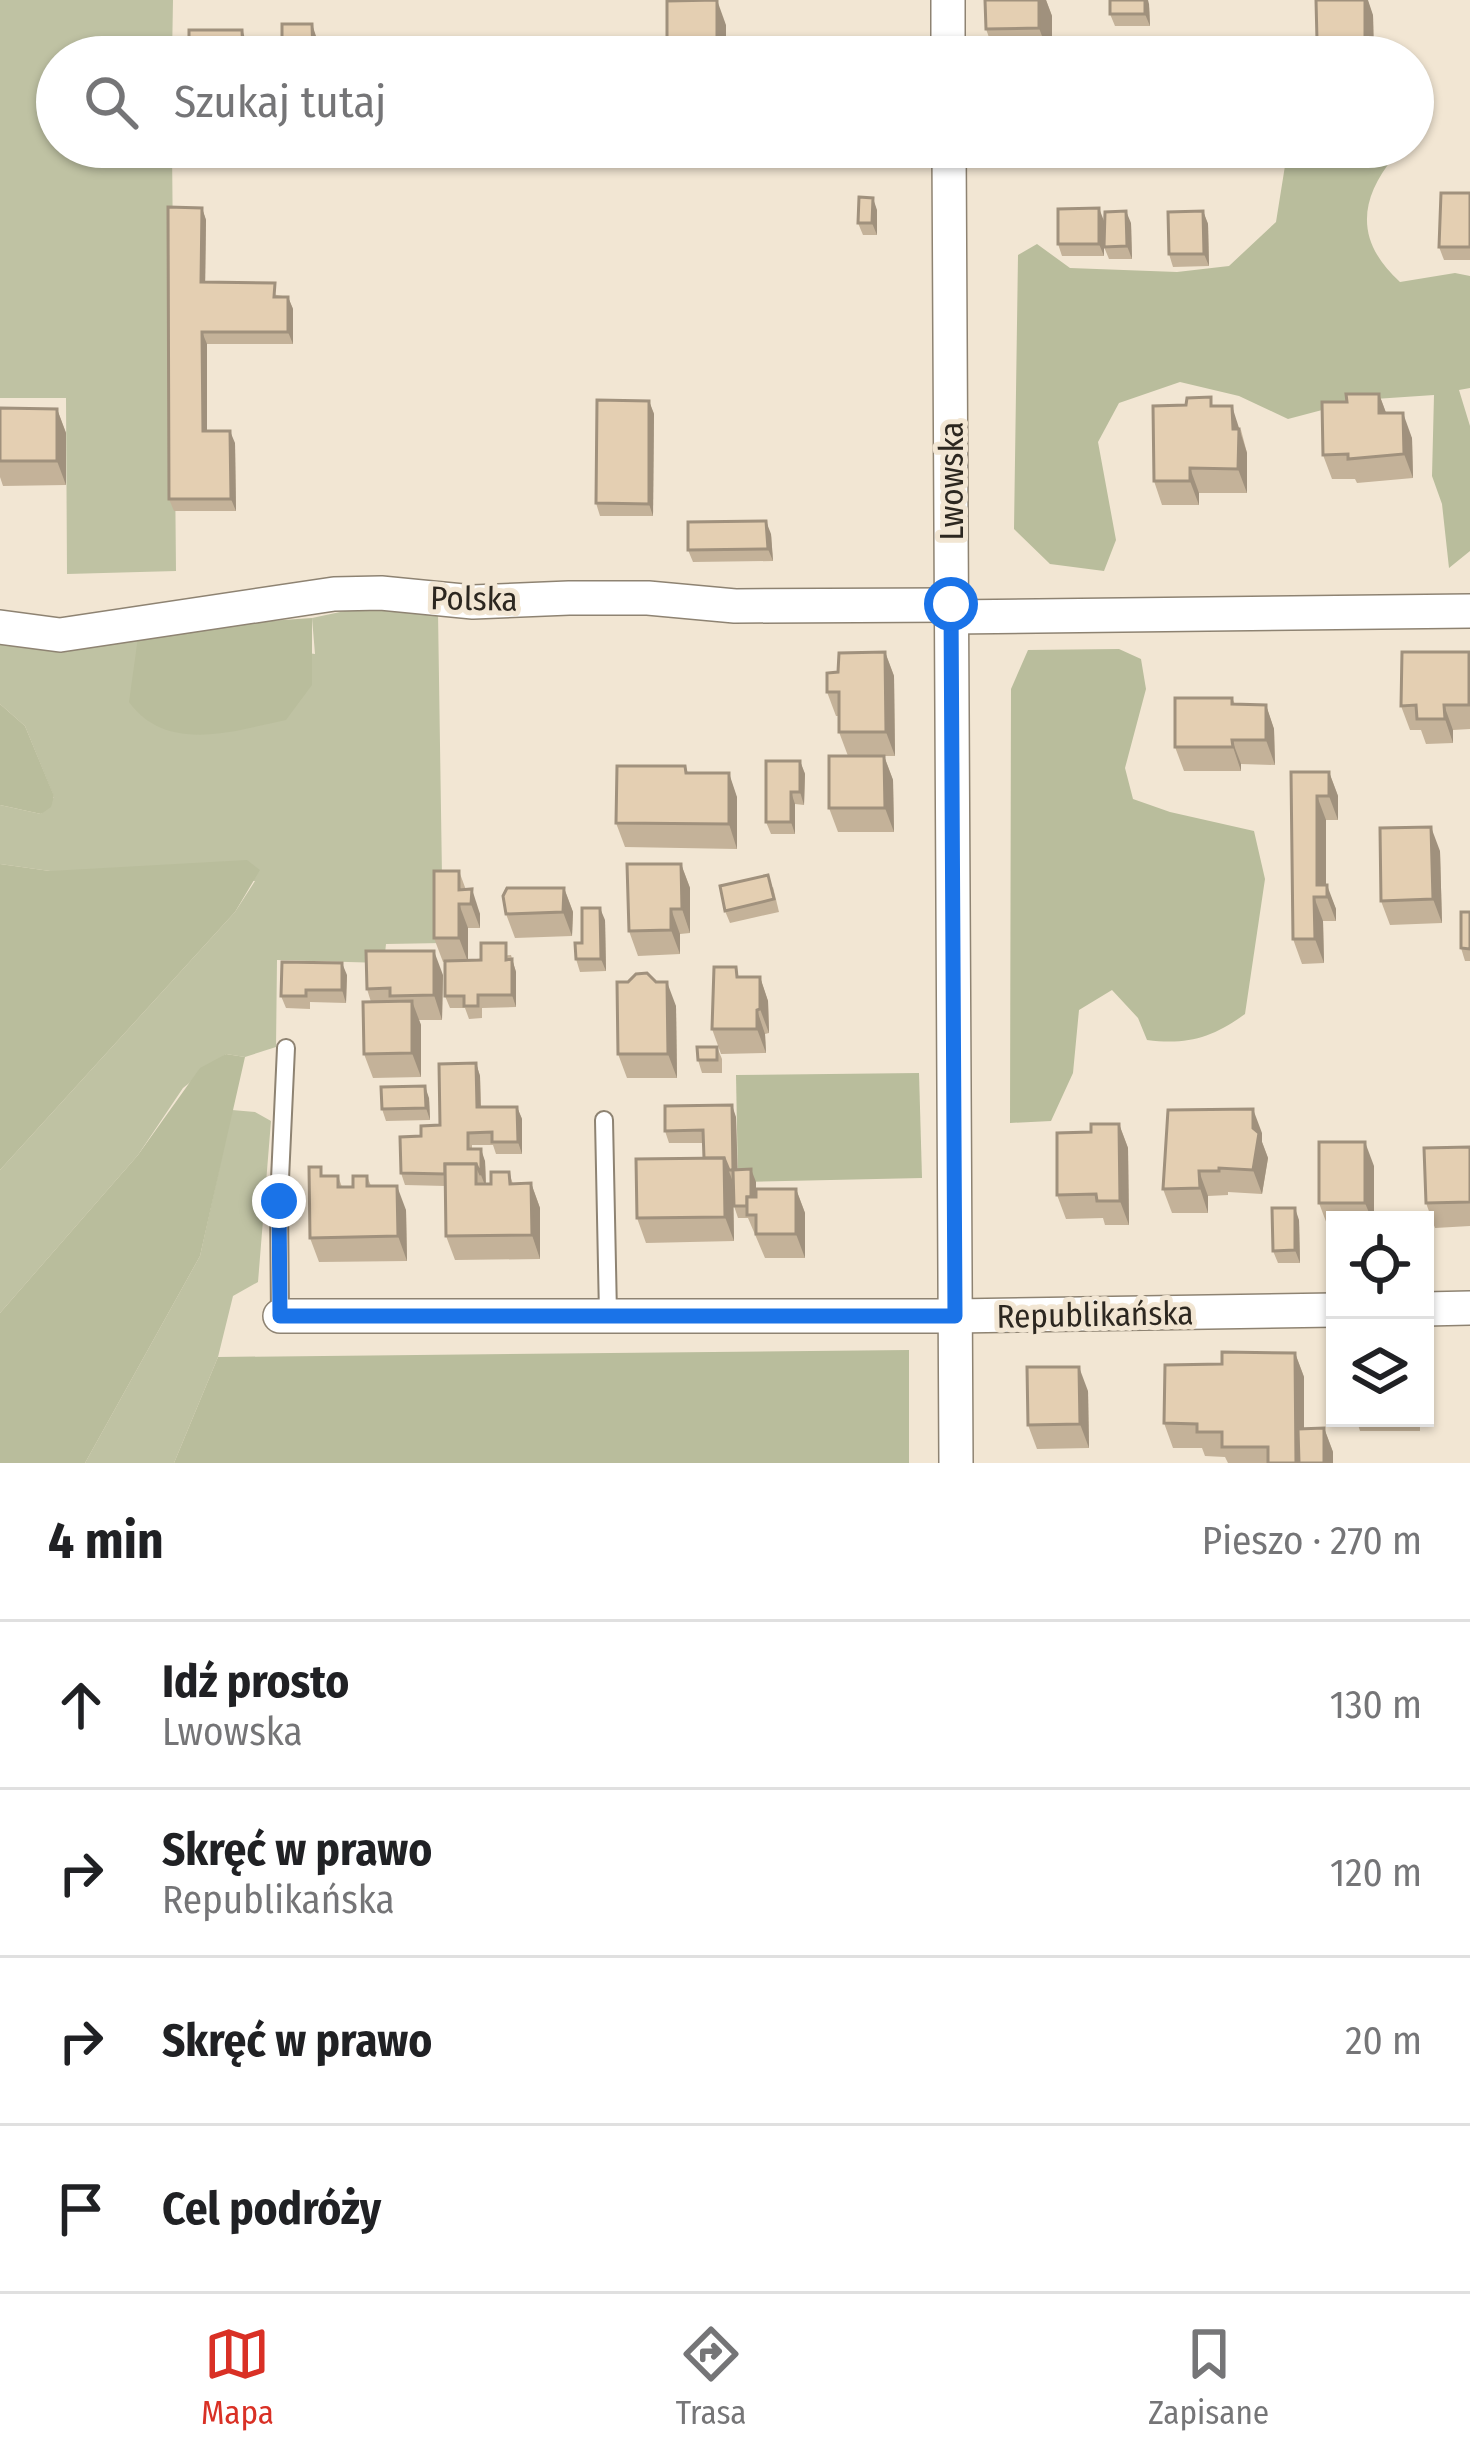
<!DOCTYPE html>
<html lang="pl">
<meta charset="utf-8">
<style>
body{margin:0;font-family:"Fira Sans Condensed",sans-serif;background:#f6f6f6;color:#202124}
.controls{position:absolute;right:36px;bottom:36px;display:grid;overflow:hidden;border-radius:0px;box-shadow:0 3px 9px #0004}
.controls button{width:108px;height:108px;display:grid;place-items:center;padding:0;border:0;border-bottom:3px solid #e0e0e0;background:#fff;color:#202124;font:60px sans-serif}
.stop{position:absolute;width:36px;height:36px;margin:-27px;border:9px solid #1a73e8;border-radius:50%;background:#fff}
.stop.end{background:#1a73e8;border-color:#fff;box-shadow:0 3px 12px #0008}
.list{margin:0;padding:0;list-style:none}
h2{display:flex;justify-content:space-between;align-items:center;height:156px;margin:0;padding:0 48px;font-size:51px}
h2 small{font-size:39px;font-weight:400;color:#757577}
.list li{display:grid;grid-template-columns:78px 1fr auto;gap:36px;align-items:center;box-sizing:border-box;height:168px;padding:0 48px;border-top:3px solid #e0e0e0}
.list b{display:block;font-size:45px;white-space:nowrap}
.list p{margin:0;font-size:39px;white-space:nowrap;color:#757577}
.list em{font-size:39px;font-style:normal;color:#757577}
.icon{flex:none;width:66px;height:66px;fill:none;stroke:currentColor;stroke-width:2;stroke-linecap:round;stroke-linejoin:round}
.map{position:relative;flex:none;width:1470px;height:1463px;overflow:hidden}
.search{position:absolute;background:#fff;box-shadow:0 3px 9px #0004;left:36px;right:36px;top:36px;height:132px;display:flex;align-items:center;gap:30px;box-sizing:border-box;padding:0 42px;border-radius:66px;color:#757577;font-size:45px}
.sheet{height:828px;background:#fff}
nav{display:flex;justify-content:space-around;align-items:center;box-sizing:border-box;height:168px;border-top:3px solid #e0e0e0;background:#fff;font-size:33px;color:#757577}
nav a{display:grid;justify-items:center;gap:6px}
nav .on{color:#d93025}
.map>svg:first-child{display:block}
</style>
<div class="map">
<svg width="1470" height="1463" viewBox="0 0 1470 1463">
<rect width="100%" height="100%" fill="#f2e6d3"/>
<!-- green -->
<g fill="#bfc2a3">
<path d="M0,0h173l-1,57h-115v90h115l4,424 -109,3 -1,-176h-66z"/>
<path d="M387,602l51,10 5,331 -57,1 -2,19 -107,-3 -1,87 -31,10 -19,-3 -43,34 -45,67 -138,158v-143l235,-258 20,-31 -205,-10 -50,-7v-59l41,9 13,-17 -29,-71 -25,-22v-63l139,-11 176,24 -3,-36z"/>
<path d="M232,1110l23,2 16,9 -13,161 -25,14 -15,61 -44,106h-89l115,-207z"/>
</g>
<!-- forest -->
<g fill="#b9bd9c">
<path d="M1288,147h105l1,10c-37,45 -37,86 6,125l55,-9 15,3v112l-11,2 11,36v125l-21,17 -7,-64 -10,-28 2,-81 -74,5 -72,19 -49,-23 -59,-14 -61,21 -21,39 18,98 -12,31 -54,-7 -36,-35 4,-274 19,-11 33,24 107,4 52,-6 47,-44z"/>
<path d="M312,618v67l-26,35c-53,11 -119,34 -157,-18l10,-72z"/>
<path d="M1119,649l22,10 5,30 -21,79 8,31 37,13 84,19 11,48 -20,135c-33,24 -58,31 -98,26l-9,-22 -26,-28 -33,20 -6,63 -22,48 -41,2 1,-434 17,-39z"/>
<path d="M0,704l25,22 29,70 -3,11 -10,7 -41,-9z"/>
<path d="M247,860l13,10 -25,42 -235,258v-306l50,7z"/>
<path d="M226,1054l19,3 -45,199 -115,207h-85v-150l138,-158 62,-87z"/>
<path d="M919,1073l3,105 -184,4 -2,-107z"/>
<path d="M909,1350v113h-735l44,-106z"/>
</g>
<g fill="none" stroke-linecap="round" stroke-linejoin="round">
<!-- service casing -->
<g stroke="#8e8372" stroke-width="20">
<g id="service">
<path d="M604,1120l4,194"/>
<path d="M280,1316l-1,-115 7,-153"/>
</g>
</g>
<!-- minor casing -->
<g stroke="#8e8372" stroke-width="36">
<g id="minor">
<path d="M948,0v57"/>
<path d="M949,147l7,1316"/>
<path d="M951,617l519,-6"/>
<path d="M0,627l60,8 274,-41 47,-1 92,9 96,-4h79l87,8 216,-1"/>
<path d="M1425,1309l45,-1"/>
<path d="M280,1316h675l380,-6"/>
</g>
</g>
<!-- service -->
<use href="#service" stroke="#fff" stroke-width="16"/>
<!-- minor -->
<use href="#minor" stroke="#fff" stroke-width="33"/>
</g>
<!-- wall -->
<g fill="#c4b299">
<path d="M1039,0h7l6,16v41h-56l-10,-28z"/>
<path d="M1149,4l1,22h-35l-5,-12z"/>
<path d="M1373,15l1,42h-51l-6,-17z"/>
<path d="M1188,147h52v18l-46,-1z"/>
<path d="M1470,193v67h-26l-5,-13z"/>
<path d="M202,208l4,12 -1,62 83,15 5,12v35h-86v87l28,12 1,68h-62l-5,-12z"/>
<path d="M877,210v25h-14l-5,-12z"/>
<path d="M1203,211l5,13 1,42 -36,1 -4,-13z"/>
<path d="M1104,221v35h-42l-4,-12z"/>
<path d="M1131,223l1,36h-23l-5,-12z"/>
<path d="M1379,394l7,19 26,25 1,40 -56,5 -2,-4h-23l-9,-24 24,-53z"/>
<path d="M649,401l5,13 -1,102h-53l-4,-13z"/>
<path d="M1214,406l27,24 6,23v40h-48v12h-37l-8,-24z"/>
<path d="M0,408l57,1 9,24v52l-63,1 -3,-9z"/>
<path d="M771,534l2,27 -80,1 -5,-12z"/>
<path d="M885,652l9,24 1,80h-11l9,24 1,52h-56l-9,-24 19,-52 -9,-24v-16h-3l-9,-24 11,-20z"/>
<path d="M1470,656v73l-17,1v13l-27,1 -5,-14h-11l-9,-24z"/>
<path d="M1232,698l3,6 31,1 8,24 1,36 -34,-1v7h-57l-9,-24z"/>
<path d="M800,761l5,13 -1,31 -9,-1v30h-24l-5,-12z"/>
<path d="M685,766l3,7 49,24v52l-112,-2 -9,-24z"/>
<path d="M1291,772h38l9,24v24h-12v65l10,24v12h-13l1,42 -22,1 -9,-25z"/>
<path d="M1440,851l2,72 -52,2 -9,-24z"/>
<path d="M681,864l9,24v45l-10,1v20l-42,2 -9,-25z"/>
<path d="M459,871l7,19 14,24v14h-12v32l43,-5 5,17v35l-34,1v10l-13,1 -4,-11h-15l-5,-12v-34h-2l-9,-24z"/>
<path d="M773,887l6,25 -49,11 -5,-12z"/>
<path d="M564,888l9,24 -1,24 -57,2 -9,-24z"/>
<path d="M1470,912v49h-5l-4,-13z"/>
<path d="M605,920l1,51 -26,1 -4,-13z"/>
<path d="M347,975l-1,28 -36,-1v7l-24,-1 -5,-12z"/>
<path d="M443,975l-1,45h-23l2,5v52l-48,1 -9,-24 7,-52 -4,-13z"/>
<path d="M740,977h20l8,24 1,32 -4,1 1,19 -45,1 -9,-25z"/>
<path d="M628,982l48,24 1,72h-50l-9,-24z"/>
<path d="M717,1047l5,12v14h-20l-4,-13z"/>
<path d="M476,1063l4,13 1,31h36l5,12v35h-26l-3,-9h-21v4l13,12 1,23h5l18,-12 4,12 18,-1 9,25v51l-85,1 -9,-24v-50l-41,-1 -4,-12 20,-37 19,-11z"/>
<path d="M429,1098l1,22 -44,1 -4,-12z"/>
<path d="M736,1117l1,53 19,12v15l40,-8 9,24v45h-40l-17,-40h-10l-4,-12 -1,-24 1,59 -88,2 -9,-25 67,-60 -1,-15h-34l-4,-12z"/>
<path d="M1119,1124l9,24 1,77h-24l-2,-7 -37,1 -9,-24 34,-63z"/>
<path d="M1262,1133v9l6,16 -6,36 -34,-2v3l-20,1v17h-36l-9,-24z"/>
<path d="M1470,1147v79l-35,2 -9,-25z"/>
<path d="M1374,1166v54h-39v7h-7l-9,-24z"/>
<path d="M324,1176h14l4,11h11l14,-11 4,10 35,24 1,51 -88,1 -9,-24z"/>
<path d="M1299,1220l1,43h-22l-5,-12z"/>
<path d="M1295,1353l9,24v52l20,-1 9,24v11h-105l-3,-6 -20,-1 -3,-8h-29l-9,-25 58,-59z"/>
<path d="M1088,1391l1,57 -52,1 -9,-24z"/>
<path d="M1356,1418h64v13h-60z"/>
</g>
<!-- shaded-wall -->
<g fill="#a0917d">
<path d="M717,0l9,25v32h-9z"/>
<path d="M1039,0h7l6,16v41h-2l-11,-29z"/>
<path d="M1145,0h3l1,4 1,22 -5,-12z"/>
<path d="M1365,0h3l5,15 1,42h-2l-7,-18z"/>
<path d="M312,24l4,12 1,21h-4z"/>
<path d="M242,30l9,24 -7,3z"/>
<path d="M1234,147h6v18z"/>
<path d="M873,198l4,12v25l-5,-12z"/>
<path d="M202,208l4,12 -1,75 -4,-13z"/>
<path d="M1099,208l5,13v35l-5,-12z"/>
<path d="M1126,211l5,12 1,36 -5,-13z"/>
<path d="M1203,211l5,13 1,42 -5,-12z"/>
<path d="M288,297l5,12v35l-5,-12z"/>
<path d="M202,332l5,12v99l-4,-12z"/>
<path d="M1379,394l9,24 -9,-5z"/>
<path d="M649,401l5,13 -1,102 -4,-12z"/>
<path d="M1232,406l15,47v40l-9,-24 -5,-40z"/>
<path d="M57,409l9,24v52l-9,-24z"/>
<path d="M1403,413l9,25 1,40 -9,-24z"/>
<path d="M230,431l5,12 1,68 -5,-12z"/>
<path d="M1190,468l9,25v12l-9,-24z"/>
<path d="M766,521l5,13 2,27 -5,-12z"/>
<path d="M885,652l9,24 1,80 -9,-24z"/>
<path d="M1266,705l8,24 1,36 -9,-25z"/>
<path d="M1444,705l9,25v13l-8,-24z"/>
<path d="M1232,740l9,24v7l-8,-24z"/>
<path d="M884,756l9,24 1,52 -9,-24z"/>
<path d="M800,761l5,13 -1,31 -4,-13z"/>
<path d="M1329,772l9,24v24l-9,-24z"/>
<path d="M729,773l8,24v52l-8,-25z"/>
<path d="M791,792l4,12v30l-4,-12z"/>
<path d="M1317,796l9,24v77l-9,-12z"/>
<path d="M1431,827l9,24 2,72 -9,-24z"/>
<path d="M681,864l9,24v45l-8,-24z"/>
<path d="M1327,885l9,24v12l-9,-24z"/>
<path d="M564,888l9,24 -1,24 -9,-24z"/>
<path d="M472,889l8,25v14l-9,-24z"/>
<path d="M1314,897l9,24 1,42 -9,-24z"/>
<path d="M459,904l9,24v34l-9,-24z"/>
<path d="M600,908l5,12 1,51 -5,-12z"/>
<path d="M671,909l9,25v20l-9,-24z"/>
<path d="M434,951l9,24 -1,45 -8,-25z"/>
<path d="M512,959l4,13v35l-4,-12z"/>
<path d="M342,963l5,12 -1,28 -4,-13z"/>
<path d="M760,977l8,24 1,32 -9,-24z"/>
<path d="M667,982l9,24 1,72 -9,-24z"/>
<path d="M412,1001l9,24v52l-9,-24z"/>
<path d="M757,1010l8,24 1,19 -9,-24z"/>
<path d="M476,1063l4,13 1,44 -4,-13z"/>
<path d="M425,1086l4,12 1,22 -4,-12z"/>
<path d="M732,1105l4,12 2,65 -5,-12z"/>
<path d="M517,1107l5,12v35l-4,-12z"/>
<path d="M1253,1109l9,24v9l6,16 -6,36 -9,-24z"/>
<path d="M1119,1124l9,24 1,77 -9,-24z"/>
<path d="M1365,1142l9,24v54h-2l-7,-17z"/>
<path d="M481,1149l4,12 1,27 -5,-13z"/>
<path d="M724,1158l9,24 1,59 -9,-24z"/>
<path d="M751,1169l5,13v36l-4,-12z"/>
<path d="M1199,1171l9,25v17l-8,-25z"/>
<path d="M531,1183l9,25v51l-8,-24z"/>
<path d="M397,1186l9,24 1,51 -9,-25z"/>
<path d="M796,1189l9,24v45l-9,-24z"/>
<path d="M1295,1208l4,12 1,43 -5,-13z"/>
<path d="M1295,1353l9,24v86h-8z"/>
<path d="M1079,1367l9,24 1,57 -9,-24z"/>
<path d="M1324,1428l9,24v11h-9z"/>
</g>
<!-- building -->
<g fill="#e4cfb2" stroke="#a0917d" stroke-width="3">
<path d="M717,0v57h-50v-56z"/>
<path d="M985,0h54v28l-53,1z"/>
<rect x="1110" y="0" width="35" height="14"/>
<path d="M1316,0h49v39l-48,1z"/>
<path d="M282,24h30l1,33h-37v-17h6z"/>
<path d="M189,30h53l1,24h22v3h-76z"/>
<rect x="1204" y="52" width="28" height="5"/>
<path d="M623,53v4h-258v-2z"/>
<path d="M1441,193h29v54h-31z"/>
<path d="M859,197l14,1 -1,25h-14z"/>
<path d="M168,207l34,1 -1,74 74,1 -1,14h14v35h-86l1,99h27l1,68h-62z"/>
<path d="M1099,208v36h-41v-35z"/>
<path d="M1126,211l1,35 -23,1 1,-35z"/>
<path d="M1203,211l1,43h-35l-1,-42z"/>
<path d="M1346,394h33v19h24l1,41 -56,5v-5l-25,1 -1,-53h25z"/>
<path d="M1211,397v9h21l1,23h6l-1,40 -48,-1v13h-36l-1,-75 33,-1 1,-7z"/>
<path d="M597,400l52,1v103l-53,-1z"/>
<path d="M0,408l57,1v52h-57z"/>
<path d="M766,521l2,28 -80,1v-28z"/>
<path d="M885,652l1,80h-47v-40h-12v-19l11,-1 1,-19z"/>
<path d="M1402,652h67v53h-25l1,14h-28l-1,-14 -15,1z"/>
<path d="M1175,698h57v6l34,1v35h-34l1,7h-58z"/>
<path d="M829,756h55l1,52h-56z"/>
<path d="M766,761h34v31h-9v30h-25z"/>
<path d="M617,766h68l1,7h43v51l-113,-1z"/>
<path d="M1291,772h38v24h-12v89h10v12h-13l1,42h-22z"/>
<path d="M1431,827l2,72 -52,2 -1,-73z"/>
<path d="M627,864h54l1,45h-11v21l-42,1z"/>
<path d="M434,871h25v19l13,-1 -1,15h-12v34h-25z"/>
<path d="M768,875l6,24 -49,12 -5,-25z"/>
<path d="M507,888h57l-1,24 -57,2 -3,-18z"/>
<path d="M582,908h18l1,51h-25l-1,-16h7z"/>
<path d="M1461,912h9v37l-9,-1z"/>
<path d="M481,943h25v17l6,-1v36h-34v11h-14v-10h-19v-35l36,-1z"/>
<path d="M366,951h68v44l-44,1v-8l-23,1z"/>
<path d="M282,962l60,1v27h-36v6h-25z"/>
<path d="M714,967h22l1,10h23v32l-3,1v19h-45z"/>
<path d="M647,973l9,9h11l1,72h-50l-1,-72h11l8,-8z"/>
<path d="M412,1001v52l-48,1 -1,-52z"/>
<path d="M697,1047h20v13h-19z"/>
<path d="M476,1063l1,44h40l1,35h-26v-10l-24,1v16h13v26l-5,-11h-31v10l-44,-1 -1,-36 21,-1v-10l19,-1 -1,-61z"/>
<path d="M425,1086l1,22 -44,1 -1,-22z"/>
<path d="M732,1105l1,65h-4l-5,-12h-20l-1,-28 -38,1v-25z"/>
<path d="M1253,1109v19l6,5 -6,37 -34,-2v3h-20l1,17 -37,1 5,-79z"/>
<path d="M1091,1124h28l1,77h-23l-1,-7 -39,1v-62l34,-1z"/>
<rect x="1319" y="1142" width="46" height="61"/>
<path d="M1470,1147v55l-44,1 -2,-55z"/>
<path d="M724,1158l1,59 -88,1 -1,-59z"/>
<path d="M445,1164h31v20h15v-12h18l1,12 21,-1 1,52 -86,1z"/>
<path d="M309,1167h12v9h17v11h15v-11h14v10h30l1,50 -88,2z"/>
<path d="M751,1169v28h-4v9h-13l-1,-36z"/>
<path d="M756,1189h40v45h-40v-19h-9v-18h9z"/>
<path d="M1272,1208h23v42l-22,1z"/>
<path d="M1222,1352l73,1 1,110h-28v-16h-46v-15h-25v-8l-33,-1 1,-58 57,-1z"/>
<path d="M1027,1367h52l1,57 -52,1z"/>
<path d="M1324,1428v35h-25l-1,-34z"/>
</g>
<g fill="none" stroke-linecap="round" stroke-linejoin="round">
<!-- route -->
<path stroke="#1a73e8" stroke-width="15" d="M279,1201l1,115h675l-4,-712"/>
</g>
<g text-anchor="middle" stroke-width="10" stroke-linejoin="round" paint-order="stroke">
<!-- street labels -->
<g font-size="33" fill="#2c2720" stroke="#f2e6d3">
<text transform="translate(951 481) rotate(-90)" y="12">Lwowska</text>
<text transform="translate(474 598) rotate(1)" y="12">Polska</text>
<text transform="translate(1095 1314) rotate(-1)" y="12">Republikańska</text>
</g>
</g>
</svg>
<div class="controls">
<button><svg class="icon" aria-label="locate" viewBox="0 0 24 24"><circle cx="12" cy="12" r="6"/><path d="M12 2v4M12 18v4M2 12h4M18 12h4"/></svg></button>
<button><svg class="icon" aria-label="layers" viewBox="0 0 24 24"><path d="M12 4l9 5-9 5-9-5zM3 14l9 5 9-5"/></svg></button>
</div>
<div class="stop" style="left:951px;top:604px"></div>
<div class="stop end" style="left:279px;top:1201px"></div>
<div class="search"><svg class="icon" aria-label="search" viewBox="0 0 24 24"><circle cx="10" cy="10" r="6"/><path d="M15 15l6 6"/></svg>Szukaj tutaj</div>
</div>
<section class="sheet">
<h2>4 min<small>Pieszo · 270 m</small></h2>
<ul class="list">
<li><svg class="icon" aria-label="ahead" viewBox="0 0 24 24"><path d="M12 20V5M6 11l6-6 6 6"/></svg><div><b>Idź prosto</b><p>Lwowska</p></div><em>130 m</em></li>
<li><svg class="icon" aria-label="right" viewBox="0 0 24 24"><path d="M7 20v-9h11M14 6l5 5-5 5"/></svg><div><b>Skręć w prawo</b><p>Republikańska</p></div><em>120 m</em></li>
<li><svg class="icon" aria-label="right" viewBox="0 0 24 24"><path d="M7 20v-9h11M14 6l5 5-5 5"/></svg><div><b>Skręć w prawo</b></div><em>20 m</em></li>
<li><svg class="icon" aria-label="arrive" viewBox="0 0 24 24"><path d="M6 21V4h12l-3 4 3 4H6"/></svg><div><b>Cel podróży</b></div></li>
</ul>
</section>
<nav>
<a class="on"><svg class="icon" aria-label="map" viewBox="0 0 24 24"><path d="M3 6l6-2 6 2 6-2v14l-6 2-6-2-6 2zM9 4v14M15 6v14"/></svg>Mapa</a>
<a><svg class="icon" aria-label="directions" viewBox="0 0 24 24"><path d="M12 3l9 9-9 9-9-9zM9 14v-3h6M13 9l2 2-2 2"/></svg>Trasa</a>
<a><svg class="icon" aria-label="saved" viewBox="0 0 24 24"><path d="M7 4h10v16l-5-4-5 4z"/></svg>Zapisane</a>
</nav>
